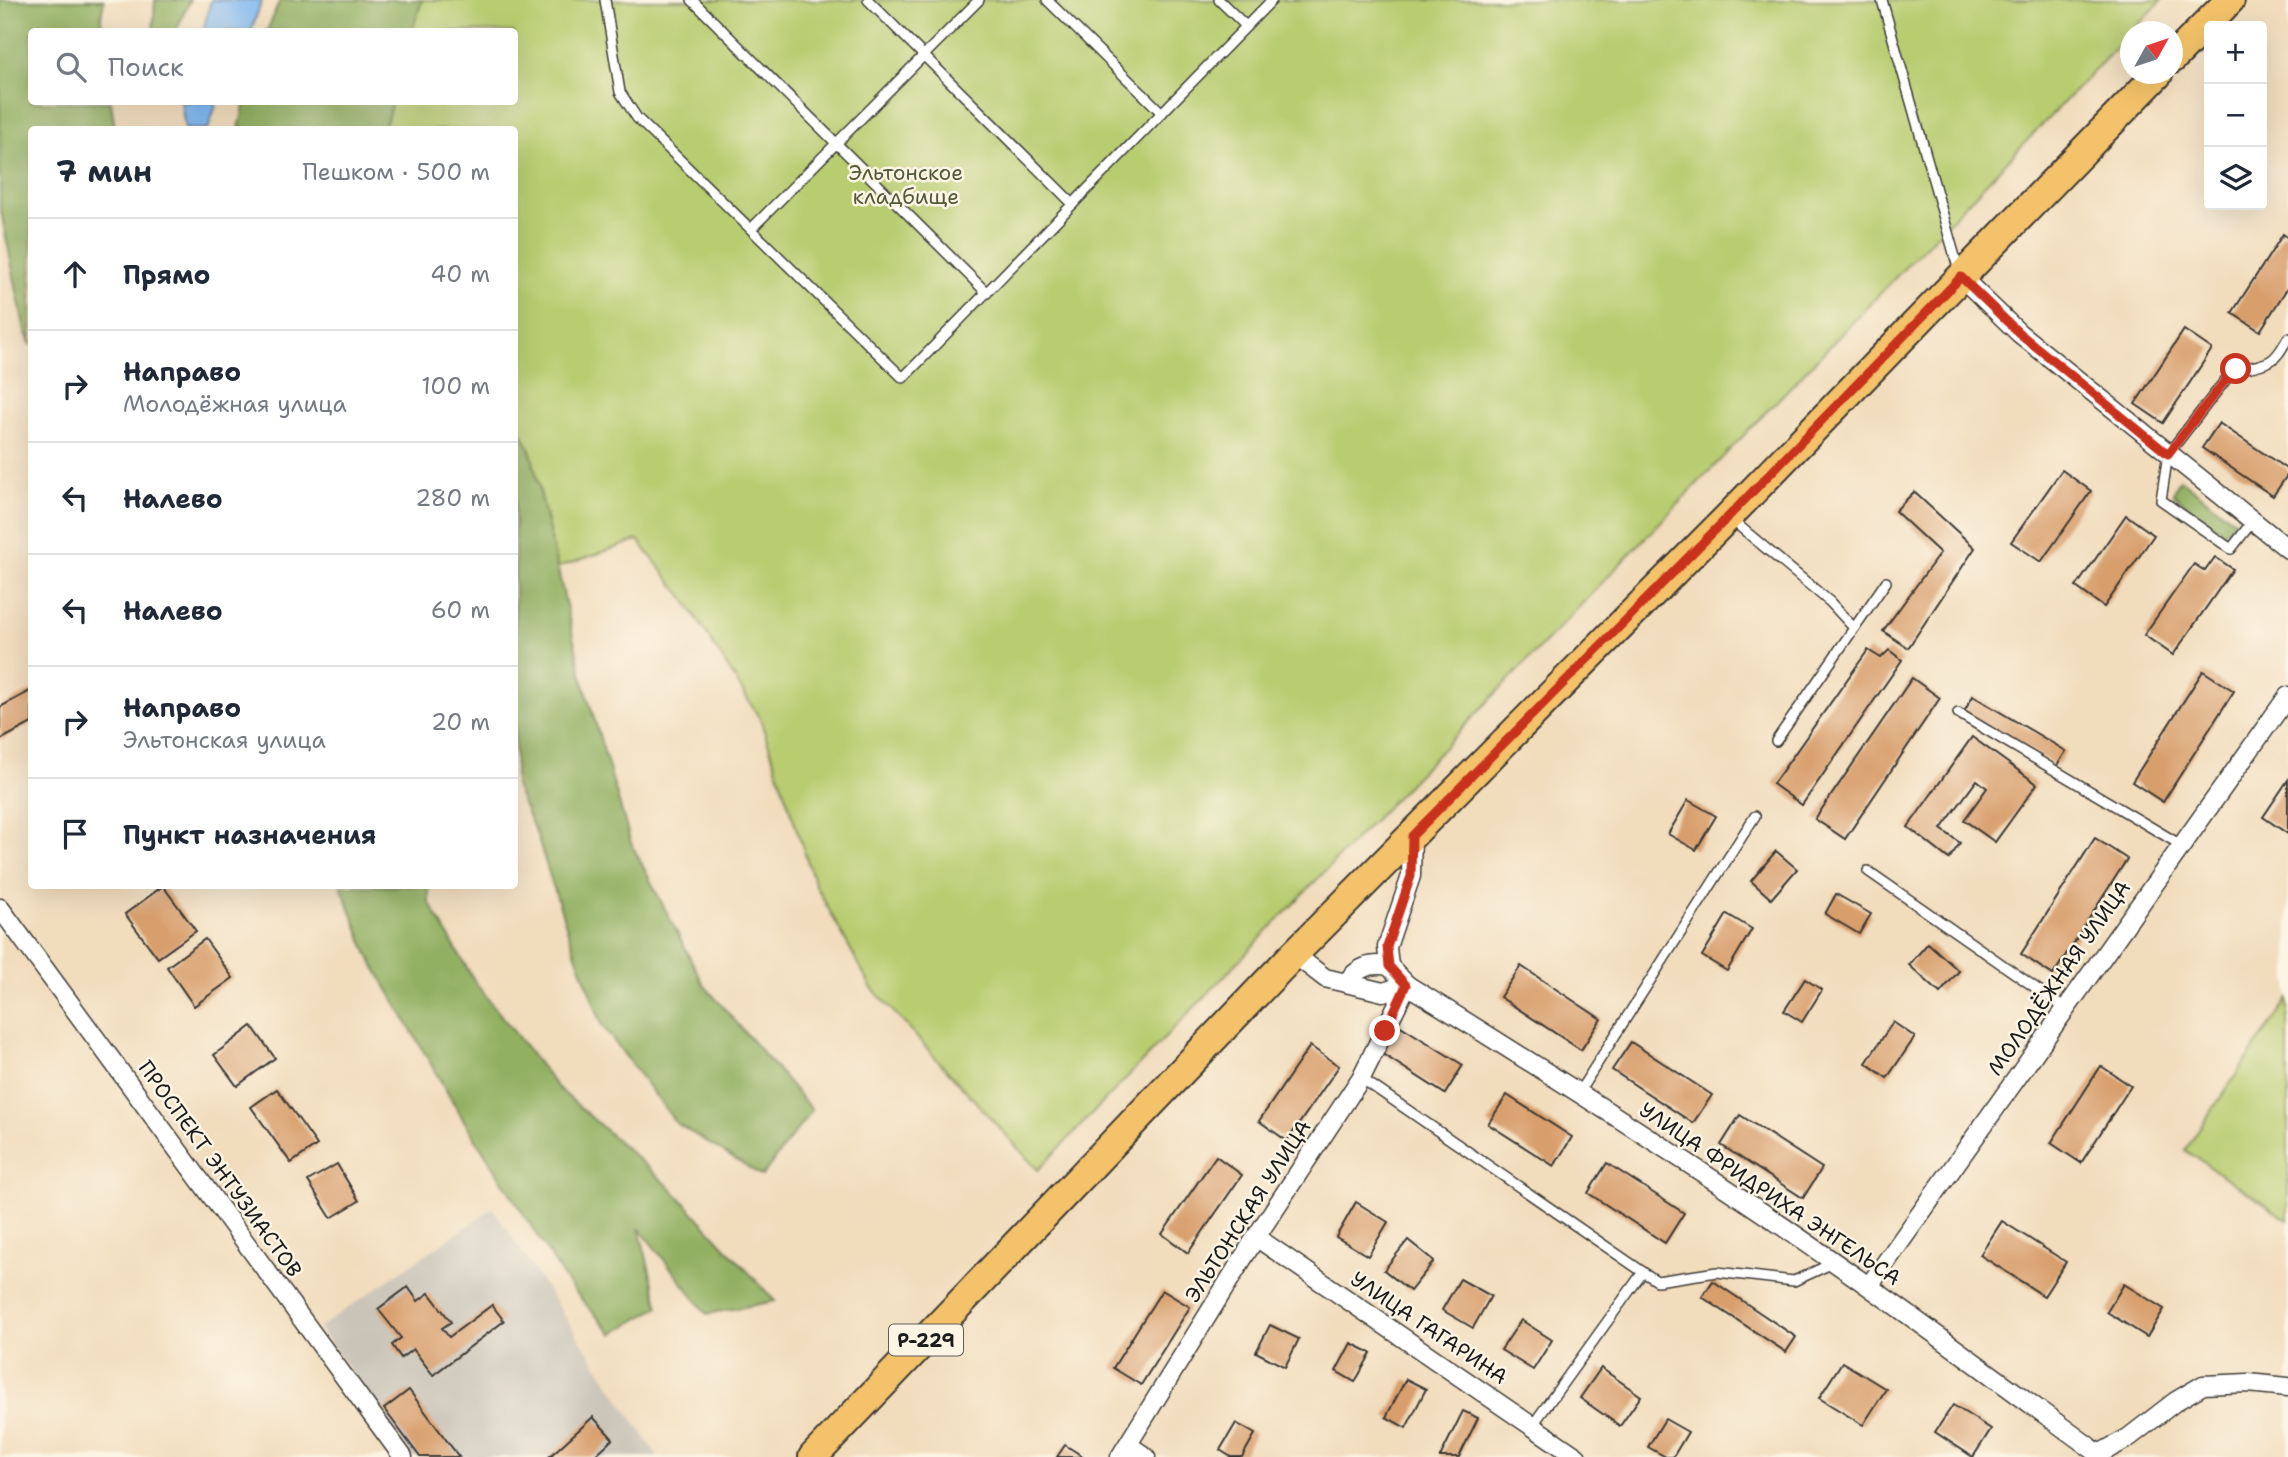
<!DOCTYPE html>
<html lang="ru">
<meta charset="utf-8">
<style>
body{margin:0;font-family:"Shantell Sans",sans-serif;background:#f2f2f3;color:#1f2937}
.controls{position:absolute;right:21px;top:21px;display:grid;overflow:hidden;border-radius:7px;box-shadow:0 7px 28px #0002}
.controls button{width:63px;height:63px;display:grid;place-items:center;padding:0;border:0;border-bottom:2px solid #e0e1e3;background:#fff;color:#1f2937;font:35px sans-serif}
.compass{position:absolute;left:2120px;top:21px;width:63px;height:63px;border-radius:50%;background:#fff;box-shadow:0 7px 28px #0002;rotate:50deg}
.stop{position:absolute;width:21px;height:21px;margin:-16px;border:5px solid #c8321e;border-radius:50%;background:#fff}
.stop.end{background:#c8321e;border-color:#fff;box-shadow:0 2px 7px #0008}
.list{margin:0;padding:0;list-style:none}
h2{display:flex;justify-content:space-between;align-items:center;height:91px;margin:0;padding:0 28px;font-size:30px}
h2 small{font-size:23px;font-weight:400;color:#747a83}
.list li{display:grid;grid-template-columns:46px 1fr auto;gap:21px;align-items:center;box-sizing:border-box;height:112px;padding:0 28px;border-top:2px solid #e0e1e3}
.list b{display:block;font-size:26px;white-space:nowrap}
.list p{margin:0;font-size:23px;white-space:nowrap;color:#747a83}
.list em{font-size:23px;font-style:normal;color:#747a83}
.icon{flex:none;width:38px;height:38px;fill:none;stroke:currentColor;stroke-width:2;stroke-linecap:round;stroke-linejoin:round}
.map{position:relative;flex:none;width:2288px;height:1457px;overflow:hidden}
.search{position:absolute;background:#fff;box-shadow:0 7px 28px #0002;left:28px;top:28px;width:490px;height:77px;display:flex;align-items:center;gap:18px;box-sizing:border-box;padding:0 24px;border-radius:7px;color:#747a83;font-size:26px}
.panel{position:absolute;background:#fff;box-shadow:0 7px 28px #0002;left:28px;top:126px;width:490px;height:763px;border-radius:7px}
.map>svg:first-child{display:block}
</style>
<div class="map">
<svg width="2288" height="1457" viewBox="0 0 2288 1457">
<rect width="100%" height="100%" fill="#fcf5e5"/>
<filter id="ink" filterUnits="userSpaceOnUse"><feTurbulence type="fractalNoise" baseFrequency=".0143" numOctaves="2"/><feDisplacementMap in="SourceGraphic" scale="14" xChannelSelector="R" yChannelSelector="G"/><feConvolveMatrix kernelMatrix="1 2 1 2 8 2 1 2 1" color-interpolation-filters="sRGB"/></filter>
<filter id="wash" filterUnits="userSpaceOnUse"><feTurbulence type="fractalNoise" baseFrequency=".00686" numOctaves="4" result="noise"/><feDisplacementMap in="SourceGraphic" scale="28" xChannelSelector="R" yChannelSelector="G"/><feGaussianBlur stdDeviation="1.57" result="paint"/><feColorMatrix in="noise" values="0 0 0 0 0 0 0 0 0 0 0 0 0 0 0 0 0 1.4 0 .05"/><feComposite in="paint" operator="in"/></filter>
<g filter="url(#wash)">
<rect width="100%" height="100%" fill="#f1dcbc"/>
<!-- industrial -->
<path fill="#c9c3b8" d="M493,1208l165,249h-245l-94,-129z"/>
<!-- green -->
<g fill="#b8cc6f" stroke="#6a7446" stroke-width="2">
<path d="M422,0h1740l-1124,1170 -167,-183 -56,-103 -55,-165 -74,-118 -48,-61 -81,28 -26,-116 -16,-34 -1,-288h-130l8,-28h122v-70l-102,-1z"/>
<path d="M2288,999v221l-103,-70z"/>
</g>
<!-- forest -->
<g fill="#92b062" stroke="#57663f" stroke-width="2">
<path d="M0,0h104l-3,17 1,14 -70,1v70h79l4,27 -83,1 -1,216 -6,-15 -25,-124z"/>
<path d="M155,0h35l-14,31h-23z"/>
<path d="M280,0h142l-10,31h-145z"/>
<path d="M245,102h147l-8,27h-145z"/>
<path d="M515,418l16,34 53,232 47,159 73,142 108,125 -50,66 -86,-53 -74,-98 -32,-87 -34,-105 -21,-47z"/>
<path d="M2180,479l55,42 -11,12 -51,-39z"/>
<path d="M341,886h88v16l46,80 82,105 115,102 103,112 -68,13 -68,-86 20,79 -47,27 -44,-50 -110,-173 -90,-156z"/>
</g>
<!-- water -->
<g fill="#82baf2" stroke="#4f6b87" stroke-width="2">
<path d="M211,0h51l-11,31h-48z"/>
<path d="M181,102h36l-9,27h-23z"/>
</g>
<g id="blocks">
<!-- building -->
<g fill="#d89e6c">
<path d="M2283,234l5,4v49l-28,44 -28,-18z"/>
<path d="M2184,330l28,19 -49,74 -28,-19z"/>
<path d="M2219,423l69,47v4l-15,22 -71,-48z"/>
<path d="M2062,470l29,21 -50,71 -30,-20z"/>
<path d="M1914,492l61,56 -67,100 -25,-17 57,-78 -45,-42z"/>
<path d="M2126,515l28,20 -50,72 -28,-20z"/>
<path d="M2215,557l18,12 -60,86 -29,-20 50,-71 11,7z"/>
<path d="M1868,650l13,8 8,-8 13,10 -100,145 -29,-21z"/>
<path d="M2203,671l31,20 -71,111 -31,-20z"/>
<path d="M1912,678l28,20 -95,141 -30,-20z"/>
<path d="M32,690v33l-32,17v-33z"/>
<path d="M1973,696l93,55 -9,15 -93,-54z"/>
<path d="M1972,737l65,47 -42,58 -31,-22 23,-32 -10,-8 -36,49 19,14 -11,16 -41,-32z"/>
<path d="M2288,780v54l-25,-17z"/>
<path d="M1688,800l28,16 -20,34 -28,-16z"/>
<path d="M2095,838l32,21 -74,116 -32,-21z"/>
<path d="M1776,851l21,18 -26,30 -20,-18z"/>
<path d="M163,886l33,45 -38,27 -33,-44z"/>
<path d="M1836,894l35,20 -12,20 -34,-20z"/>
<path d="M1727,914l25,15 -25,42 -25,-15z"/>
<path d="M205,939l28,39 -39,28 -27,-39z"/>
<path d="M1928,943l31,28 -19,22 -31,-28z"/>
<path d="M1521,966l80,53 -20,31 -81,-53z"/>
<path d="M1805,979l17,11 -20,32 -18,-11z"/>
<path d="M1893,1022l22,15 -28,41 -21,-15z"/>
<path d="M1399,1025l64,40 -18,29 -64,-41z"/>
<path d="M252,1026l23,32 -38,28 -23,-31z"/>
<path d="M1631,1042l81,53 -19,28 -81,-53z"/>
<path d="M1310,1046l29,20 -52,75 -28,-20z"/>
<path d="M2101,1066l30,20 -50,77 -30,-20z"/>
<path d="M277,1089l40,56 -26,18 -40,-56z"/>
<path d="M1507,1095l65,42 -18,29 -66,-42z"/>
<path d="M1740,1115l82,53 -19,30 -82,-53z"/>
<path d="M1216,1156l26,19 -54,78 -26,-19z"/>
<path d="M1607,1163l77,50 -19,30 -77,-50z"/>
<path d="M337,1164l22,37 -28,17 -23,-37z"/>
<path d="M1356,1202l32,20 -20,34 -32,-19z"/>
<path d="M2002,1221l64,41 -22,34 -64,-41z"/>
<path d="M1408,1240l26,21 -24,30 -26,-21z"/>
<path d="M1460,1279l31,17 -18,32 -31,-18z"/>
<path d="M1713,1281l83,56 -10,15 -84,-55z"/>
<path d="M2124,1284l40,25 -17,28 -40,-25z"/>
<path d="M408,1287l10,14 11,-8 22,29 -9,6 7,9 43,-32 12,16 -71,54 -20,-26 -12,9 -9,-13 9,-7 -23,-29z"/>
<path d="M1162,1290l28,17 -49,78 -28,-17z"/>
<path d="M1521,1320l31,20 -19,30 -32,-20z"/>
<path d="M1270,1325l29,14 -14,28 -29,-15z"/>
<path d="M1351,1343l20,10 -16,29 -19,-11z"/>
<path d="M1842,1362l44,27 -23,36 -44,-27z"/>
<path d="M1601,1368l40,28 -21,30 -40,-28z"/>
<path d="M1406,1379l20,10 -20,39 -20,-11z"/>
<path d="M409,1390l50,67h-39l-36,-48z"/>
<path d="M1953,1405l38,24 -18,28 -38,-25z"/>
<path d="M1463,1411l15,7 -19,39h-19z"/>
<path d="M593,1417l20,22 -20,18h-44z"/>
<path d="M1665,1419l23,13 -15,25h-7l-18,-10z"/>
<path d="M1236,1423l19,11 -13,23h-11l-11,-7z"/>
<path d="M1065,1445l19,12h-27z"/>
</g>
</g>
</g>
<g filter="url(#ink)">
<use href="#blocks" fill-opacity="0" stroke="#3c3934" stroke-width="2"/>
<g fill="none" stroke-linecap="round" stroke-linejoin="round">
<!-- service casing -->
<g stroke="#3c3934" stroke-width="12">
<g id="service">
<path d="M605,0l15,92 17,26 266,260 369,-378"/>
<path d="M692,0l295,293"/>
<path d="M868,0l205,204"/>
<path d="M1047,0l115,113"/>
<path d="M1219,0l27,26"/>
<path d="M1882,0l77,271"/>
<path d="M751,229l228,-229"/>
<path d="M1732,520l98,82 24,26"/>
<path d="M2252,522l-21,27 -70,-49 7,-46 59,-76c15,-13 27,-9 43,-17 9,-5 13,-15 18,-23"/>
<path d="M1958,713l223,132"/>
<path d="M1776,741l110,-159"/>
<path d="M1868,871l198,138"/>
<path d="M1361,1078l282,194"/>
<path d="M1579,1092l176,-276"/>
<path d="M1532,1426l111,-154 14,9 60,-9 77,9 39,-18"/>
</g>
</g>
<!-- minor casing -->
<g stroke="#3c3934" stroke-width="21">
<g id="minor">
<path d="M1961,277l58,56 269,216"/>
<path d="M0,908l403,549"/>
<path d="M1294,954l31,24 58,14 24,-7c103,64 206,129 308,196 131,86 257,180 384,273"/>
<path d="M1346,983c12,-16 24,-20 43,-17"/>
<path d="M1256,1237l321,220"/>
<path d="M1869,1286l419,-590"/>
<path d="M1128,1445l18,12"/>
<path d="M2099,1454l29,-16 48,-37 27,-16 45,-2 40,4"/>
<path d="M1120,1457l136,-220 105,-159 46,-93 -18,-19 -2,-19 24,-71 1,-40"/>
</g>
</g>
<!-- primary casing -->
<g stroke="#3c3934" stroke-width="32">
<g id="primary">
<path d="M2172,59l58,-59"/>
<path d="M813,1457l481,-503 434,-437 430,-443"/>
</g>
</g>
<!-- service -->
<use href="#service" stroke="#fff" stroke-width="9"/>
<!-- minor -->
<use href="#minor" stroke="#fff" stroke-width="18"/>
<!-- primary -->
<use href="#primary" stroke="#f3c26a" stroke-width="28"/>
</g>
</g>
<g fill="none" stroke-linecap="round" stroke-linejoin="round" filter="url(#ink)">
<!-- route -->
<path stroke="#c8321e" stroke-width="9" d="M1385,1031l21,-46 -17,-19 -2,-19 24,-71 1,-40 316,-319 233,-240 58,56 149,121 59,-76 9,-9"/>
</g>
<g text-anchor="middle" stroke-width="5" stroke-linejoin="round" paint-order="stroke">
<!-- shield labels -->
<rect fill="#fcf5e5" stroke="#5f5d58" stroke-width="2" x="889" y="1324.5" width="74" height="31" rx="5"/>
<g font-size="19" font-weight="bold" fill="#1c1c1c">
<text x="926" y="1347">Р-229</text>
</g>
<!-- park labels -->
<g font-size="21" fill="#535a39" stroke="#fcf5e5">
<text x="906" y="180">Эльтонское<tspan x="906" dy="24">кладбище</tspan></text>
</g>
<!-- street labels -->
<g font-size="21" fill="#1c1c1c" stroke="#fcf5e5">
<text transform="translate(2059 978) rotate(-55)" y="7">МОЛОДЁЖНАЯ УЛИЦА</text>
<text transform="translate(220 1169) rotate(54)" y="7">ПРОСПЕКТ ЭНТУЗИАСТОВ</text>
<text transform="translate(1770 1194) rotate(34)" y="7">УЛИЦА ФРИДРИХА ЭНГЕЛЬСА</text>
<text transform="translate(1248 1211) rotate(-57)" y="7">ЭЛЬТОНСКАЯ УЛИЦА</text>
<text transform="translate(1429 1328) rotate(34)" y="7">УЛИЦА ГАГАРИНА</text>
</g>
</g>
</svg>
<div class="controls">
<button>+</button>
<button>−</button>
<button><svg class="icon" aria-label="layers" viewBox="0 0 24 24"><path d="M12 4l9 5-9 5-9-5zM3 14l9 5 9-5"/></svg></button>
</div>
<svg class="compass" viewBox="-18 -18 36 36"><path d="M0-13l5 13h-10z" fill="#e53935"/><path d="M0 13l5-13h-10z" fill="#747a83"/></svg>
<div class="stop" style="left:2236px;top:369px"></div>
<div class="stop end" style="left:1385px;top:1031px"></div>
<div class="search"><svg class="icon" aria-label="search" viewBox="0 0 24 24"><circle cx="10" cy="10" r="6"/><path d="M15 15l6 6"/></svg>Поиск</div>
<section class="panel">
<h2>7 мин<small>Пешком · 500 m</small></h2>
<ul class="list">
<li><svg class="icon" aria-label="ahead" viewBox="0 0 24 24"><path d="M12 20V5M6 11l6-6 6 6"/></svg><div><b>Прямо</b></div><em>40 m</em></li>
<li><svg class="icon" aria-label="right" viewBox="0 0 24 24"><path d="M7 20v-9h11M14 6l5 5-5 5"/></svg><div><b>Направо</b><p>Молодёжная улица</p></div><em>100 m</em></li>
<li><svg class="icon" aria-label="left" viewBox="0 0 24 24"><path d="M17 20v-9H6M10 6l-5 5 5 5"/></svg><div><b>Налево</b></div><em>280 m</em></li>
<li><svg class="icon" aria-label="left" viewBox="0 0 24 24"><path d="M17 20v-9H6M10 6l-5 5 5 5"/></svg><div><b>Налево</b></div><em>60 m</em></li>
<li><svg class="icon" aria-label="right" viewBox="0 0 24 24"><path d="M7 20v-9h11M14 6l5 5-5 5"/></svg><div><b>Направо</b><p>Эльтонская улица</p></div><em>20 m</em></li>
<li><svg class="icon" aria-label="arrive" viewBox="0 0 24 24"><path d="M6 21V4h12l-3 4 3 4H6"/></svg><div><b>Пункт назначения</b></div></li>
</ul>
</section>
</div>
